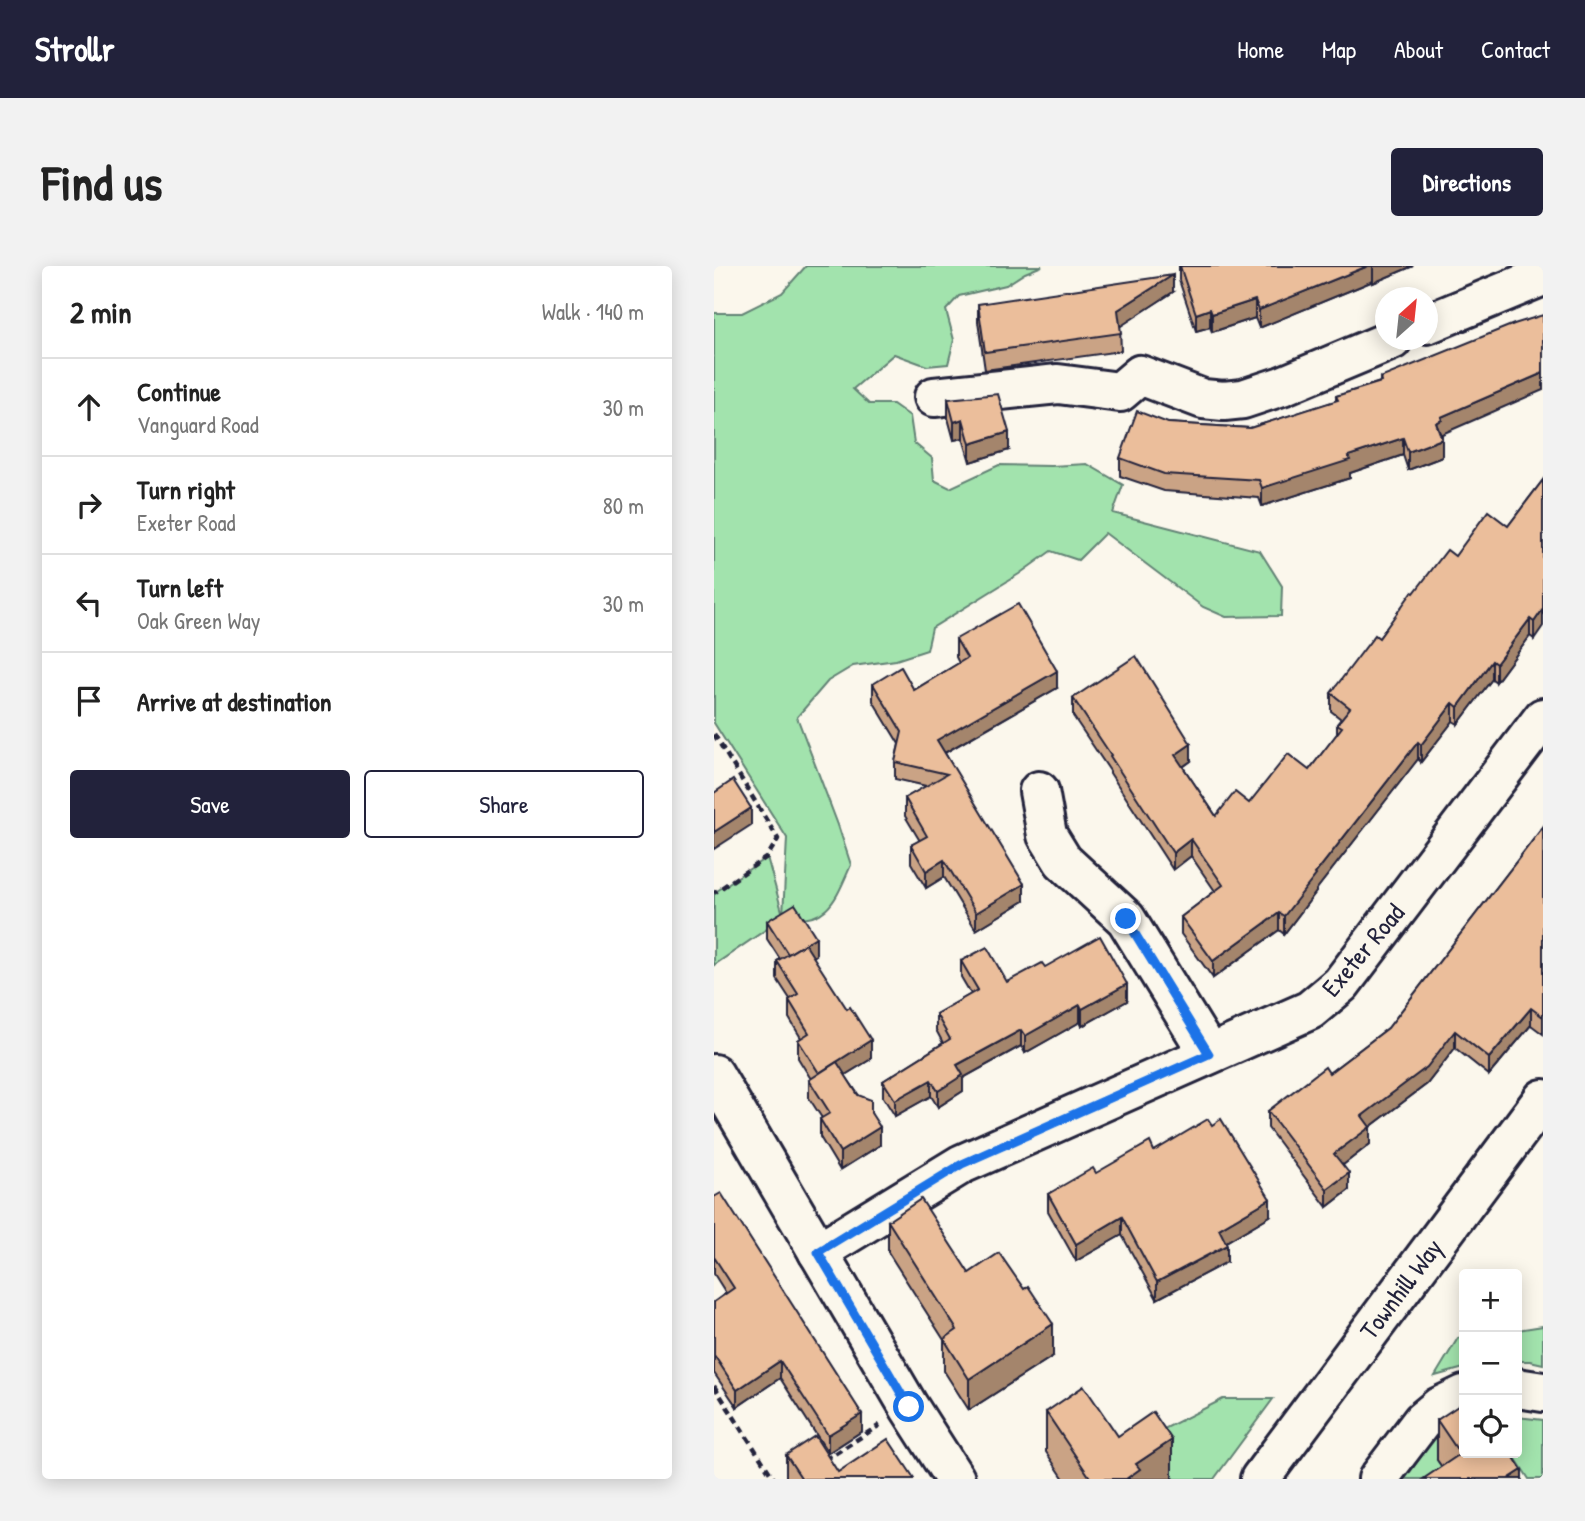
<!DOCTYPE html>
<meta charset="utf-8">
<style>
body{margin:0;font-family:"Patrick Hand",sans-serif;background:#f2f2f2;color:#222}
.controls{position:absolute;right:21px;bottom:21px;display:grid;overflow:hidden;border-radius:7px;box-shadow:0 4px 18px #0003}
.controls button{width:63px;height:63px;display:grid;place-items:center;padding:0;border:0;border-bottom:2px solid #e0e0e0;background:#fff;color:#222;font:35px sans-serif}
.compass{position:absolute;left:661px;top:21px;width:63px;height:63px;border-radius:50%;background:#fff;box-shadow:0 4px 18px #0003;rotate:27deg}
.stop{position:absolute;width:21px;height:21px;margin:-16px;border:5px solid #1a73e8;border-radius:50%;background:#fff}
.stop.end{background:#1a73e8;border-color:#fff;box-shadow:0 2px 7px #0008}
.list{margin:0;padding:0;list-style:none}
h2{display:flex;justify-content:space-between;align-items:center;height:91px;margin:0;padding:0 28px;font-size:30px}
h2 small{font-size:23px;font-weight:400;color:#767676}
.list li{display:grid;grid-template-columns:46px 1fr auto;gap:21px;align-items:center;box-sizing:border-box;height:98px;padding:0 28px;border-top:2px solid #e0e0e0}
.list b{display:block;font-size:26px;white-space:nowrap}
.list p{margin:0;font-size:23px;white-space:nowrap;color:#767676}
.list em{font-size:23px;font-style:normal;color:#767676}
.actions{display:flex;gap:14px;padding:21px 28px}
.actions a{flex:1;padding:16px 0;border:2px solid #22223b;border-radius:7px;text-align:center;font-size:24px;color:#22223b}
.actions .main{background:#22223b;color:#fff}
.icon{flex:none;width:38px;height:38px;fill:none;stroke:currentColor;stroke-width:2;stroke-linecap:round;stroke-linejoin:round}
.map{position:relative;flex:none;width:829px;height:1213px;overflow:hidden;border-radius:7px}
header{display:flex;align-items:center;gap:42px;box-sizing:border-box;height:98px;padding:0 35px;background:#22223b;color:#fff}
header strong{font-size:33px}
nav{display:flex;gap:38px;margin-inline-start:auto;font-size:24px}
.intro{display:flex;align-items:center;justify-content:space-between;box-sizing:border-box;height:168px;padding:0 42px}
h1{margin:0;font-size:49px}
.button{padding:18px 32px;border-radius:7px;background:#22223b;color:#fff;font-size:24px;font-weight:700}
main{display:flex;gap:42px;padding:0 42px}
aside{flex:1;background:#fff;border-radius:7px;box-shadow:0 4px 18px #0003}
.map>svg:first-child{display:block}
</style>
<header>
<strong>Strollr</strong>
<nav><a>Home</a><a>Map</a><a>About</a><a>Contact</a></nav>
</header>
<div class="intro"><h1>Find us</h1><a class="button">Directions</a></div>
<main>
<aside>
<h2>2 min<small>Walk · 140 m</small></h2>
<ul class="list">
<li><svg class="icon" aria-label="ahead" viewBox="0 0 24 24"><path d="M12 20V5M6 11l6-6 6 6"/></svg><div><b>Continue</b><p>Vanguard Road</p></div><em>30 m</em></li>
<li><svg class="icon" aria-label="right" viewBox="0 0 24 24"><path d="M7 20v-9h11M14 6l5 5-5 5"/></svg><div><b>Turn right</b><p>Exeter Road</p></div><em>80 m</em></li>
<li><svg class="icon" aria-label="left" viewBox="0 0 24 24"><path d="M17 20v-9H6M10 6l-5 5 5 5"/></svg><div><b>Turn left</b><p>Oak Green Way</p></div><em>30 m</em></li>
<li><svg class="icon" aria-label="arrive" viewBox="0 0 24 24"><path d="M6 21V4h12l-3 4 3 4H6"/></svg><div><b>Arrive at destination</b></div></li>
</ul>
<div class="actions"><a class="main">Save</a><a>Share</a></div>
</aside>
<div class="map">
<svg width="829" height="1213" viewBox="0 0 829 1213">
<rect width="100%" height="100%" fill="#fbf7ec"/>
<filter id="ink" filterUnits="userSpaceOnUse"><feTurbulence type="fractalNoise" baseFrequency=".0143" numOctaves="2"/><feDisplacementMap in="SourceGraphic" scale="14" xChannelSelector="R" yChannelSelector="G"/><feConvolveMatrix kernelMatrix="1 2 1 2 8 2 1 2 1" color-interpolation-filters="sRGB"/></filter>
<g filter="url(#ink)">
<!-- green -->
<g fill="#a2e3ad" stroke="#628274" stroke-width="2">
<path d="M92,0h236l-17,7 -19,12 -47,11 -13,14 8,30 -6,24 -21,2 -33,-12 -41,35 16,15h24l17,12 4,27 18,15 2,22 16,8 49,-23 52,1 36,-2 36,21 -10,28 147,38 22,35 -1,30 -55,1 -23,-10 -98,-74 -27,27 -27,-9 -32,23 -87,54 -5,22 -31,10 -43,6 -25,15 -31,36 41,108 13,40c-16,36 -23,60 -68,53l-69,47v-72l53,-36 16,58 4,-77 -73,-115v-410h28l40,-20z"/>
<path d="M829,1060v38l-13,-3h-13v-31z"/>
<path d="M750,1071v31l-29,8 23,-38z"/>
<path d="M509,1133h50l-59,80h-40l-30,-40z"/>
<path d="M803,1151l26,3v59h-14l-17,-26h5z"/>
<path d="M723,1168l27,9 -27,17 13,19h-45z"/>
</g>
<g fill="none" stroke-linecap="round" stroke-linejoin="round">
<!-- minor casing -->
<g stroke="#22223b" stroke-width="44">
<g id="minor">
<path d="M713,58l116,-48"/>
<path d="M220,131l124,-13 62,8 20,-17 63,24 21,2 19,-2 39,-13 110,-46"/>
<path d="M325,525l8,44 16,26 63,58 83,135"/>
<path d="M0,808l195,333 46,72"/>
<path d="M104,986l144,-88 348,-154 31,-26 202,-266"/>
<path d="M803,1122l26,4"/>
<path d="M546,1213l283,-380"/>
<path d="M664,1213l44,-58 17,-14 25,-12"/>
</g>
</g>
<!-- path -->
<g stroke="#22223b" stroke-width="4.5" stroke-dasharray="7 5" stroke-linecap="butt">
<path d="M0,468l64,105 -11,18 -53,36"/>
<path d="M0,1120l60,93"/>
<path d="M111,1194l55,-35"/>
</g>
<!-- minor -->
<use href="#minor" stroke="#fbf7ec" stroke-width="38"/>
</g>
<!-- wall -->
<g fill="#caa385" stroke="#22223b" stroke-width="2">
<path d="M465,0h234l-40,17v-2l-114,47 -4,-10 -43,14 -2,-5 -14,4 -17,-51z"/>
<path d="M459,26l-53,34 1,25 -136,19 -7,-48v-18z"/>
<path d="M666,112l62,56v23l-34,13 -5,-15 -53,18v5l-88,28 -3,-8 -95,-7 -44,-15v-18l48,-35 82,5 86,-27v-5l44,-14z"/>
<path d="M234,133l61,51 -39,12 -7,-24 -9,2 -6,-22z"/>
<path d="M829,214l-9,159 -4,-3 -34,46 -4,-3 -34,45 -5,-3 -32,41 -3,-3 -102,131v2l-32,42 -5,-4 -66,48 -32,-44v-17l34,-26 -24,-35 -18,14 -63,-97v-2l-37,-55v-18l118,63 -8,6 33,49 33,-13 60,-33 28,-36v-10l4,-5 -10,-8v-18l48,-55 35,-45 41,-37 53,-30z"/>
<path d="M242,373l101,49 -112,65 79,148 -48,29 -32,-53 -18,11 -15,-25v-18l9,-4 -15,-25v-18l21,-12 -31,-7v-17l4,-18 -26,-43v-17l41,6 45,-27 -3,-6z"/>
<path d="M829,561v207l-12,-9 -42,50 -34,-27 -28,36 -57,43v17l-27,21 6,25 -22,17 -59,-79v-17l61,-38 59,-45z"/>
<path d="M53,655l49,34 -3,2 58,102 -26,16 26,38 9,32 -40,25 -20,-33v-18l2,-1 -13,-20v-18l2,-1 -13,-21v-18l3,-2 -12,-20v-18l1,-1 -13,-20v-18l3,-2 -13,-20z"/>
<path d="M247,695l46,21 38,-15 82,34 -45,25 -2,-4 -55,31 -4,-7 -58,32v13l-25,16 -7,-11 -36,20 -12,-19v-16l60,-38 -7,-13v-16l35,-20 -10,-17z"/>
<path d="M382,907l174,43 -44,26 1,20 -70,37 -35,-64 -46,26 -28,-50v-17z"/>
<path d="M0,931l148,234 -34,22 -48,-75 -43,29 -23,-34v-71l12,-9 -12,-19z"/>
<path d="M174,955l81,52 84,83 -84,54 -25,-39v-31l-56,-88z"/>
<path d="M332,1146l72,24 54,43h-108l-18,-27z"/>
<path d="M723,1154l85,59 -80,-12 -5,-7z"/>
<path d="M72,1189l52,17 76,7h-128z"/>
</g>
<!-- shaded-wall -->
<g fill="#a4856c" stroke="#22223b" stroke-width="2">
<path d="M654,0h5v15l-114,47v-18z"/>
<path d="M659,0h40l-40,17z"/>
<path d="M459,9v17l-55,36v-18z"/>
<path d="M541,34v18l-43,14v-18z"/>
<path d="M496,43v18l-14,4v-17z"/>
<path d="M829,107v17l-101,44v4l-6,-15 5,-6z"/>
<path d="M249,153v19l-9,2v-18z"/>
<path d="M295,166v18l-39,12v-18z"/>
<path d="M689,172v17l-53,18v5l-88,28v-18l86,-32z"/>
<path d="M728,173v18l-34,13v-18z"/>
<path d="M829,343v17l-9,13v-17z"/>
<path d="M816,353v17l-34,46v-18z"/>
<path d="M778,395v18l-34,45v-17z"/>
<path d="M343,405v17l-120,69v-17z"/>
<path d="M739,437v18l-32,41v-17z"/>
<path d="M704,476v17l-102,131v2l-32,42v-18l31,-42z"/>
<path d="M477,478v17l-16,11v-17z"/>
<path d="M37,542v17l-37,24v-17z"/>
<path d="M477,573v17l-18,14v-17z"/>
<path d="M230,594v17l-18,11v-17z"/>
<path d="M310,618v17l-48,29v-17z"/>
<path d="M565,647v17l-66,48v-17z"/>
<path d="M102,671v18l-28,17v-18z"/>
<path d="M413,718v17l-45,25v-17z"/>
<path d="M366,739v17l-55,31v-17z"/>
<path d="M817,742v17l-42,50v-17z"/>
<path d="M307,764v16l-58,32v13l-25,16v-16l19,-26z"/>
<path d="M741,765v17l-28,36 -57,43v17l-36,28v-18l28,-38z"/>
<path d="M157,774v19l-52,32v-18z"/>
<path d="M217,814v16l-36,20v-16z"/>
<path d="M166,861v18l-40,25v-18z"/>
<path d="M635,907v17l-22,17v-18z"/>
<path d="M556,933v17l-51,30v-17z"/>
<path d="M408,951v18l-46,26v-17z"/>
<path d="M513,979v17l-70,37v-17z"/>
<path d="M339,1058v32l-84,54v-31z"/>
<path d="M66,1095v17l-43,29v-17z"/>
<path d="M148,1148v17l-34,22v-18z"/>
<path d="M458,1174v39h-46l10,-15z"/>
<path d="M808,1204v9h-14z"/>
</g>
<!-- building -->
<g fill="#ebbe9b" stroke="#22223b" stroke-width="2">
<path d="M466,0h188l-109,44 -4,-10 -43,14 -2,-5 -14,5z"/>
<path d="M459,9l-55,35 3,23 -136,19 -7,-48z"/>
<path d="M829,49v58l-102,44 1,3 -6,3 6,16 -34,13 -5,-14 -55,18 2,4 -88,28 -3,-8 -95,-6 -44,-16 17,-47 31,12 82,5 88,-28 -2,-4 45,-14 -1,-4 134,-54z"/>
<path d="M284,128l11,38 -39,12 -7,-25 -9,3 -6,-23z"/>
<path d="M829,214v129l-9,13 -4,-3 -34,45 -4,-3 -34,46 -5,-4 -32,42 -3,-3 -103,132 1,1 -32,41 -5,-3 -66,48 -32,-44 42,-32 -32,-46 -18,14 -63,-97 1,-1 -38,-57 63,-42 55,88 -16,11 41,61 19,-24 14,11 39,-49 21,16 33,-43 -5,-3 13,-16 -19,-15 44,-58 4,3 33,-46 2,1 33,-43 8,6 33,-45 20,15z"/>
<path d="M304,338l39,67 -120,69 87,144 -48,29 -32,-53 -18,11 -15,-26 16,-9 -22,-38 42,-24 -52,-12 7,-30 -29,-48 28,-17 13,23 53,-32 -11,-19z"/>
<path d="M19,514l18,28 -37,24v-39z"/>
<path d="M829,561v190l-12,-9 -42,50 -34,-27 -28,36 -65,49 8,11 -36,27 15,19 -22,16 -59,-78 57,-44 4,6 59,-45z"/>
<path d="M81,638l21,33 -28,17 -21,-33z"/>
<path d="M386,670l27,48 -45,25 -2,-4 -55,31 -4,-6 -64,35 6,10 -25,16 -7,-11 -36,20 -12,-19 67,-42 -14,-25 42,-24 -17,-29 26,-14 20,35 35,-19 3,4z"/>
<path d="M91,678l42,65 3,-2 21,33 -52,33 -21,-33 11,-7 -20,-33 9,-6 -21,-33z"/>
<path d="M123,796l21,33 13,5v13l9,14 -40,25 -20,-33 10,-6 -21,-33z"/>
<path d="M494,853l4,6 9,-6 49,80 -51,30 8,16 -70,37 -35,-65 -46,27 -28,-50 45,-26 3,5 54,-31 4,9z"/>
<path d="M7,927l141,221 -34,21 -48,-74 -43,29 -23,-35v-53l20,-14 -20,-31v-60z"/>
<path d="M207,933l48,74 30,-20 25,36 4,-3 25,38 -84,55 -25,-40 13,-9 -69,-109z"/>
<path d="M370,1120l34,50 35,-24 19,28 -36,24 4,5 -14,10h-35l-45,-67z"/>
<path d="M750,1136v51h47l11,17 -14,9h-85l37,-25 -23,-34z"/>
<path d="M101,1170l23,36 50,-33 26,39 -2,1h-110l-16,-24z"/>
</g>
</g>
<g fill="none" stroke-linecap="round" stroke-linejoin="round" filter="url(#ink)">
<!-- route -->
<path stroke="#1a73e8" stroke-width="9" d="M195,1141l-91,-155 144,-88 247,-110 -83,-135"/>
</g>
<g text-anchor="middle" stroke-width="5" stroke-linejoin="round" paint-order="stroke">
<!-- street labels -->
<g font-size="26" fill="#22223b" stroke="#fbf7ec">
<text transform="translate(649 684) rotate(-50)" y="9">Exeter Road</text>
<text transform="translate(687 1023) rotate(-53)" y="9">Townhill Way</text>
</g>
</g>
</svg>
<div class="controls">
<button>+</button>
<button>−</button>
<button><svg class="icon" aria-label="locate" viewBox="0 0 24 24"><circle cx="12" cy="12" r="6"/><path d="M12 2v4M12 18v4M2 12h4M18 12h4"/></svg></button>
</div>
<svg class="compass" viewBox="-18 -18 36 36"><path d="M0-13l5 13h-10z" fill="#e53935"/><path d="M0 13l5-13h-10z" fill="#767676"/></svg>
<div class="stop" style="left:195px;top:1141px"></div>
<div class="stop end" style="left:412px;top:653px"></div>
</div>
</main>
